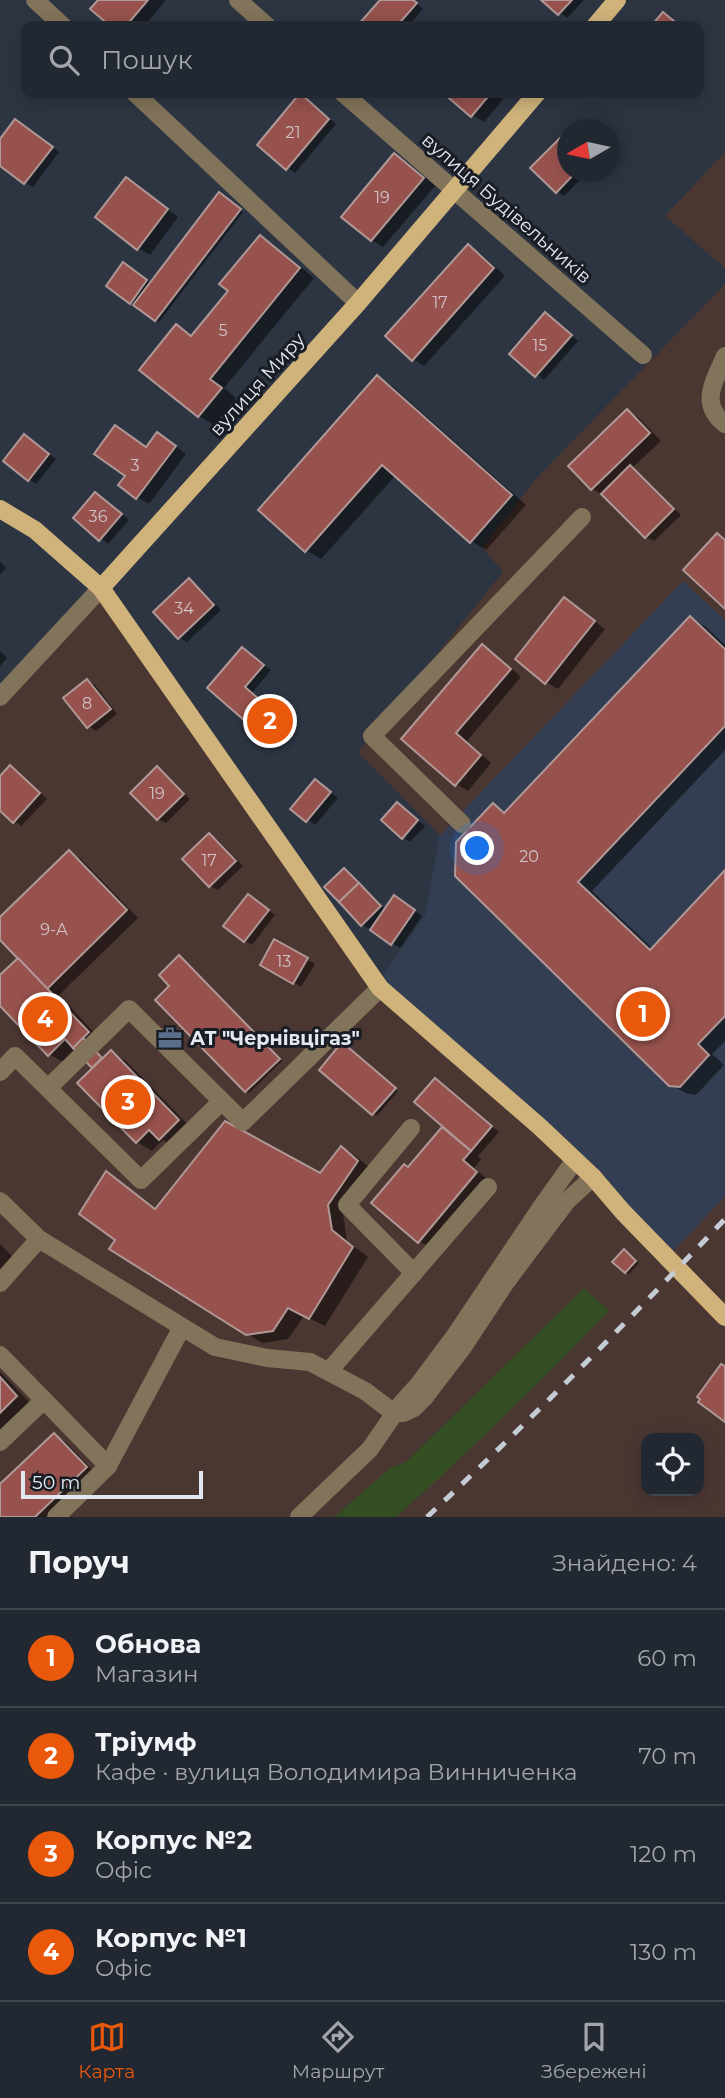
<!DOCTYPE html>
<html lang="uk">
<meta charset="utf-8">
<style>
body{margin:0;font-family:Montserrat,sans-serif;background:#2e343e;color:#f1f3f6}
.controls{position:absolute;right:21px;bottom:21px;display:grid;overflow:hidden;border-radius:14px;box-shadow:0 4px 18px #0003}
.controls button{width:63px;height:63px;display:grid;place-items:center;padding:0;border:0;border-bottom:2px solid #3f444d;background:#222832;color:#f1f3f6;font:35px sans-serif}
.compass{position:absolute;left:557px;top:119px;width:63px;height:63px;border-radius:50%;background:#222832;box-shadow:0 4px 18px #0003;rotate:261deg}
.scale{position:absolute;left:21px;bottom:18px;width:182px;box-sizing:border-box;padding-left:7px;border:4px solid #e3e9f2;border-top:0;font-size:19px;line-height:24px;white-space:nowrap;color:#e3e9f2;-webkit-text-stroke:5px #191d23;paint-order:stroke}
.you{position:absolute;left:478px;top:849px;width:24px;height:24px;margin:-18px;border:5px solid #fff;border-radius:50%;background:#1a73e8;box-shadow:0 0 0 10px #1a73e833}
.badge{display:grid;place-items:center;width:46px;height:46px;border-radius:50%;background:#ea580c;color:#fff;font-size:23px;font-weight:700}
.pin{position:absolute;translate:-50% -50%;border:4px solid #fff;box-shadow:0 2px 7px #0006}
.list{margin:0;padding:0;list-style:none}
h2{display:flex;justify-content:space-between;align-items:center;height:91px;margin:0;padding:0 28px;font-size:30px}
h2 small{font-size:23px;font-weight:400;color:#a2a6ac}
.list li{display:grid;grid-template-columns:46px 1fr auto;gap:21px;align-items:center;box-sizing:border-box;height:98px;padding:0 28px;border-top:2px solid #3f444d}
.list b{display:block;font-size:26px;white-space:nowrap}
.list p{margin:0;font-size:23px;white-space:nowrap;color:#a2a6ac}
.list em{font-size:23px;font-style:normal;color:#a2a6ac}
.icon{flex:none;width:38px;height:38px;fill:none;stroke:currentColor;stroke-width:2;stroke-linecap:round;stroke-linejoin:round}
.map{position:relative;flex:none;width:725px;height:1517px;overflow:hidden}
.search{position:absolute;background:#222832;box-shadow:0 4px 18px #0003;left:21px;right:21px;top:21px;height:77px;display:flex;align-items:center;gap:18px;box-sizing:border-box;padding:0 24px;border-radius:14px;color:#a2a6ac;font-size:26px}
.sheet{height:483px;background:#222832}
nav{display:flex;justify-content:space-around;align-items:center;box-sizing:border-box;height:98px;border-top:2px solid #3f444d;background:#222832;font-size:19px;color:#a2a6ac}
nav a{display:grid;justify-items:center;gap:4px}
nav .on{color:#ea580c}
.map>svg:first-child{display:block}
</style>
<div class="map">
<svg width="725" height="1517" viewBox="0 0 725 1517">
<rect width="100%" height="100%" fill="#2d3543"/>
<!-- built -->
<path fill="#333e52" d="M683,581l42,39v577l-54,55 -296,-265 50,-72 15,-80z"/>
<!-- industrial -->
<g fill="#4b3732" fill-rule="evenodd">
<path d="M725,152v116l-60,-52z"/>
<path d="M725,284v336l-42,-39 -243,254 -82,-83 145,-180 -21,-25 54,-68z"/>
<path d="M99,588l276,399 297,265 53,-55v320h-725v-824zM646,1438h53v53h-53z"/>
</g>
<!-- green -->
<path fill="#334e23" d="M584,1288l25,23c-69,71 -139,140 -213,206h-62l56,-49 16,-6z"/>
<!-- shadow -->
<g fill="#0007">
<path d="M100,0h66l-22,26h-32l-20,-17z"/>
<path d="M382,0h32l9,9 -15,17h-48z"/>
<path d="M544,0h40l-17,18z"/>
<path d="M210,93h12l-4,4z"/>
<path d="M446,93h62l-24,29 -12,-7z"/>
<path d="M300,96l36,28 -41,49 -36,-28z"/>
<path d="M23,126l36,26 -26,35 -33,-23v-22z"/>
<path d="M395,155l12,7 28,24 -52,61 -11,-7z"/>
<path d="M568,172h20l-24,24 -7,-5z"/>
<path d="M138,186l40,31 -28,38 -12,-7z"/>
<path d="M223,196l20,16 -84,110 -29,-20 2,-33 20,15z"/>
<path d="M260,237l15,9 39,32 -90,110 12,10 -22,27 -15,-9 -22,-90 16,10 38,-45z"/>
<path d="M468,246l12,7 25,23 -81,90 -11,-7z"/>
<path d="M553,319l25,22 -34,39 -33,-26z"/>
<path d="M377,378l15,8 134,119 -40,45 -15,-9 -75,-66 -75,84 -15,-9z"/>
<path d="M627,411l12,7 22,23 -29,27 6,4 43,43 -27,26 -8,-4 -41,-41 -13,-7z"/>
<path d="M116,427l31,21 22,-7 17,13 -37,50 -12,-7 -10,-21z"/>
<path d="M25,436l31,23 -20,25 -7,-5z"/>
<path d="M96,494l33,26 -21,24 -33,-26z"/>
<path d="M0,562l6,6 -6,6z"/>
<path d="M190,580l7,5 24,25 -34,32 -8,-5z"/>
<path d="M565,599l40,30 -47,60 -12,-7z"/>
<path d="M691,618l15,9 19,18v105l-133,141 61,58 72,-76v168l-13,13 12,11 -28,30 -10,-2 -16,-9 -176,-279 13,8z"/>
<path d="M482,647l12,6 27,24 -54,64 24,22 -23,28 -12,-7 -53,-45z"/>
<path d="M243,649l28,21 -19,23 18,15 6,-6 8,5 14,13 -25,25 -7,-4 -12,-17 -9,-5 -36,-31z"/>
<path d="M0,651l7,7 -7,8z"/>
<path d="M87,681l8,4 22,29 -21,17 -8,-5z"/>
<path d="M10,767l8,5 29,27 -26,27 -21,-17v-31z"/>
<path d="M157,768l8,5 25,26 -24,24 -8,-4z"/>
<path d="M323,786l15,12 -23,27 -22,-17z"/>
<path d="M398,804l27,22 -15,16 -7,-5z"/>
<path d="M209,835l8,4 26,27 -25,24 -8,-4z"/>
<path d="M69,852l12,7 57,59 -79,77 44,47 -8,8 8,9 8,-7 15,9 67,69 -17,17 -13,-7 -11,11 -15,-9 -42,-74 -17,-18 -13,13 -16,-9 -49,-50v-26l20,-20 -20,-20v-18z"/>
<path d="M362,887l24,23 16,-8 20,14 -22,32 -38,-24z"/>
<path d="M256,901l19,14 -23,30 -7,-4z"/>
<path d="M275,941l40,23 -14,23 -39,-23z"/>
<path d="M182,959l100,102 -33,32 -3,-2 -74,-105z"/>
<path d="M346,1046l52,45 -21,25 -55,-46z"/>
<path d="M435,1080l64,52 -21,24 3,3 -7,9 14,12 -57,68 -12,-7 -10,-72 36,-43z"/>
<path d="M341,1148l16,9 15,13 -29,44 4,27 21,16 -43,69 -21,-10 -16,23 -25,4 -16,-9 -130,-95 -11,-65 15,8 36,27 164,-34z"/>
<path d="M0,1244l17,17 -17,17z"/>
<path d="M628,1253l11,10 -10,11 -3,-2z"/>
<path d="M0,1372l32,33 -32,30z"/>
<path d="M54,1435l12,7 31,33 -44,42h-53v-31z"/>
</g>
<!-- building -->
<g fill="#97524d" stroke="#af9896" stroke-width="2">
<path d="M98,0h50l-22,26h-16l-20,-17z"/>
<path d="M380,0h33l4,3 -20,23h-40z"/>
<path d="M541,0h31l-14,15z"/>
<path d="M663,12l17,14h-29z"/>
<path d="M300,93l29,26 -43,51 -29,-25z"/>
<path d="M443,93h48l-20,24z"/>
<path d="M15,119l38,28 -29,37 -24,-18v-27z"/>
<path d="M568,130v42h8l-20,21 -26,-25z"/>
<path d="M394,153l30,25 -53,63 -30,-24z"/>
<path d="M126,177l42,32 -31,41 -42,-33z"/>
<path d="M219,192l22,17 -86,112 -22,-16z"/>
<path d="M260,235l40,33 -90,111 12,9 -24,29 -59,-47 37,-46 15,12 37,-45 -9,-7z"/>
<path d="M468,244l26,24 -82,93 -27,-25z"/>
<path d="M123,262l24,18 -17,24 -24,-18z"/>
<path d="M545,312l27,23 -37,42 -26,-23z"/>
<path d="M377,375l135,120 -42,48 -88,-78 -77,87 -47,-42z"/>
<path d="M627,409l23,24 -59,57 -23,-24z"/>
<path d="M115,425l31,22 11,-15 19,14 -40,53 -18,-14 7,-9 -31,-22z"/>
<path d="M24,434l25,20 -21,27 -25,-20z"/>
<path d="M630,465l44,44 -29,29 -44,-44z"/>
<path d="M95,492l27,22 -23,27 -26,-23z"/>
<path d="M717,533l8,7v69l-42,-39z"/>
<path d="M189,578l25,27 -36,34 -25,-27z"/>
<path d="M564,597l31,24 -50,63 -30,-25z"/>
<path d="M690,616l35,33v77l-147,156 72,68 75,-80v146l-27,28 11,11 -29,32 -11,-1 -214,-210 1,-34 37,-39 11,10z"/>
<path d="M482,644l29,25 -55,64 25,22 -26,31 -54,-47z"/>
<path d="M242,647l22,18 -19,22 16,14 -17,19 -37,-32z"/>
<path d="M87,679l24,30 -24,19 -24,-30z"/>
<path d="M276,700l15,15 -26,27 -16,-15z"/>
<path d="M10,765l30,28 -27,30 -13,-12v-35z"/>
<path d="M157,766l27,28 -27,26 -27,-27z"/>
<path d="M315,779l16,13 -25,30 -16,-13z"/>
<path d="M397,802l21,18 -16,19 -21,-19z"/>
<path d="M209,833l27,28 -27,26 -27,-28z"/>
<path d="M69,850l58,60 -80,79 -47,-49v-23z"/>
<path d="M344,868l15,15 -20,19 -15,-15z"/>
<path d="M359,883l22,23 -20,20 -22,-24z"/>
<path d="M248,894l21,16 -25,32 -21,-16z"/>
<path d="M394,895l21,15 -24,35 -21,-15z"/>
<path d="M274,939l34,19 -15,26 -33,-19z"/>
<path d="M179,955l101,104 -35,33 -90,-92 14,-14 -10,-11z"/>
<path d="M18,958l71,74 -16,16 -8,-9 -17,17 -48,-50v-31z"/>
<path d="M83,1038l19,20 -10,10 -19,-20z"/>
<path d="M342,1042l54,46 -24,27 -53,-45z"/>
<path d="M111,1050l68,70 -20,20 -10,-10 -13,13 -59,-60z"/>
<path d="M435,1078l57,48 -21,25 -57,-49z"/>
<path d="M225,1121l95,52 21,-27 17,15 -30,44 4,25 21,17 -44,72 -21,-11 -15,23 -27,4 -137,-86 6,-9 -36,-26 27,-43 49,38z"/>
<path d="M442,1127l29,24 -8,9 14,12 -59,71 -47,-40 33,-39 4,3z"/>
<path d="M624,1249l12,12 -11,12 -13,-11z"/>
<path d="M721,1364l4,2v56l-27,-20 2,-3 -3,-2z"/>
<path d="M0,1377l17,19 -17,17z"/>
<path d="M54,1433l33,34 -52,50h-35v-33z"/>
</g>
<g fill="none" stroke-linecap="round" stroke-linejoin="round">
<!-- minor -->
<g stroke="#82745a" stroke-width="18">
<path d="M35,0l28,26"/>
<path d="M238,0l29,26"/>
<path d="M135,93l223,210"/>
<path d="M343,93l300,262"/>
<path d="M725,356c-11,26 -26,48 0,68"/>
<path d="M0,697l101,-109"/>
<path d="M462,824l-90,-88 210,-219"/>
<path d="M0,1072l15,-16 126,124 81,-79"/>
<path d="M48,1088l81,-79 114,113 137,-134"/>
<path d="M411,1128l-64,77 67,68"/>
<path d="M0,1201l39,38 176,108 52,11 43,4 55,29 29,22h9l11,-5 10,-10 39,-51 43,-65 60,-80 27,-25"/>
<path d="M0,1283l39,-44"/>
<path d="M0,1355l44,45"/>
<path d="M329,1371l159,-184"/>
<path d="M0,1442l44,-42 64,66"/>
<path d="M56,1517l52,-51 74,-139"/>
<path d="M299,1517l71,-68 31,-45 18,-20 35,-47 88,-131 33,-46"/>
</g>
<!-- major -->
<g stroke="#cfb37b" stroke-width="18">
<path d="M595,26l22,-26"/>
<path d="M0,509l35,21 66,58 279,400 159,138 54,51 30,35 102,105"/>
<path d="M101,588l257,-285 179,-210"/>
</g>
<!-- rail -->
<path stroke="#c5ccd6" stroke-width="5" stroke-dasharray="12 12" stroke-linecap="butt" d="M427,1517c103,-96 201,-196 298,-298"/>
</g>
<!-- icons -->
<defs>
<g id="office-bare" transform="scale(1.89)"><path d="M-6-3h4V-5.5h4V-3h4V5H-6ZM-1-4.5V-3h2v-1.5ZM-6 0V1H6V0Z" fill="#5c6f8a" stroke="#191d23" stroke-width="2.5" paint-order="stroke"/></g>
</defs>
<g fill-rule="evenodd">
<use href="#office-bare" x="170" y="1038"/>
</g>
<g text-anchor="middle" stroke-width="6" stroke-linejoin="round" paint-order="stroke">
<!-- number labels -->
<g font-size="16" fill="#d0c3c9">
<text x="293" y="138">21</text>
<text x="382" y="203">19</text>
<text x="440" y="308">17</text>
<text x="223" y="336">5</text>
<text x="540" y="351">15</text>
<text x="135" y="471">3</text>
<text x="98" y="522">36</text>
<text x="184" y="614">34</text>
<text x="87" y="709">8</text>
<text x="157" y="799">19</text>
<text x="529" y="862">20</text>
<text x="209" y="866">17</text>
<text x="54" y="935">9-А</text>
<text x="284" y="967">13</text>
</g>
<!-- street labels -->
<g font-size="19" fill="#e3e9f2" stroke="#191d23">
<text transform="translate(507 208) rotate(41)" y="7">вулиця Будівельників</text>
<text transform="translate(257 384) rotate(-48)" y="7">вулиця Миру</text>
</g>
<!-- poi labels -->
<g font-size="19" font-weight="bold" fill="#e3e9f2" stroke="#191d23" text-anchor="start">
<text x="190" y="1045">АТ "Чернівцігаз"</text>
</g>
</g>
</svg>
<div class="controls">
<button><svg class="icon" aria-label="locate" viewBox="0 0 24 24"><circle cx="12" cy="12" r="6"/><path d="M12 2v4M12 18v4M2 12h4M18 12h4"/></svg></button>
</div>
<svg class="compass" viewBox="-18 -18 36 36"><path d="M0-13l5 13h-10z" fill="#e53935"/><path d="M0 13l5-13h-10z" fill="#a2a6ac"/></svg>
<div class="scale">50 m</div>
<div class="you"></div>
<div class="pin badge" style="left:643px;top:1014px">1</div>
<div class="pin badge" style="left:270px;top:721px">2</div>
<div class="pin badge" style="left:128px;top:1102px">3</div>
<div class="pin badge" style="left:45px;top:1019px">4</div>
<div class="search"><svg class="icon" aria-label="search" viewBox="0 0 24 24"><circle cx="10" cy="10" r="6"/><path d="M15 15l6 6"/></svg>Пошук</div>
</div>
<section class="sheet">
<h2>Поруч<small>Знайдено: 4</small></h2>
<ul class="list">
<li><span class="badge">1</span><div><b>Обнова</b><p>Магазин</p></div><em>60 m</em></li>
<li><span class="badge">2</span><div><b>Тріумф</b><p>Кафе · вулиця Володимира Винниченка</p></div><em>70 m</em></li>
<li><span class="badge">3</span><div><b>Корпус №2</b><p>Офіс</p></div><em>120 m</em></li>
<li><span class="badge">4</span><div><b>Корпус №1</b><p>Офіс</p></div><em>130 m</em></li>
</ul>
</section>
<nav>
<a class="on"><svg class="icon" aria-label="map" viewBox="0 0 24 24"><path d="M3 6l6-2 6 2 6-2v14l-6 2-6-2-6 2zM9 4v14M15 6v14"/></svg>Карта</a>
<a><svg class="icon" aria-label="directions" viewBox="0 0 24 24"><path d="M12 3l9 9-9 9-9-9zM9 14v-3h6M13 9l2 2-2 2"/></svg>Маршрут</a>
<a><svg class="icon" aria-label="saved" viewBox="0 0 24 24"><path d="M7 4h10v16l-5-4-5 4z"/></svg>Збережені</a>
</nav>
